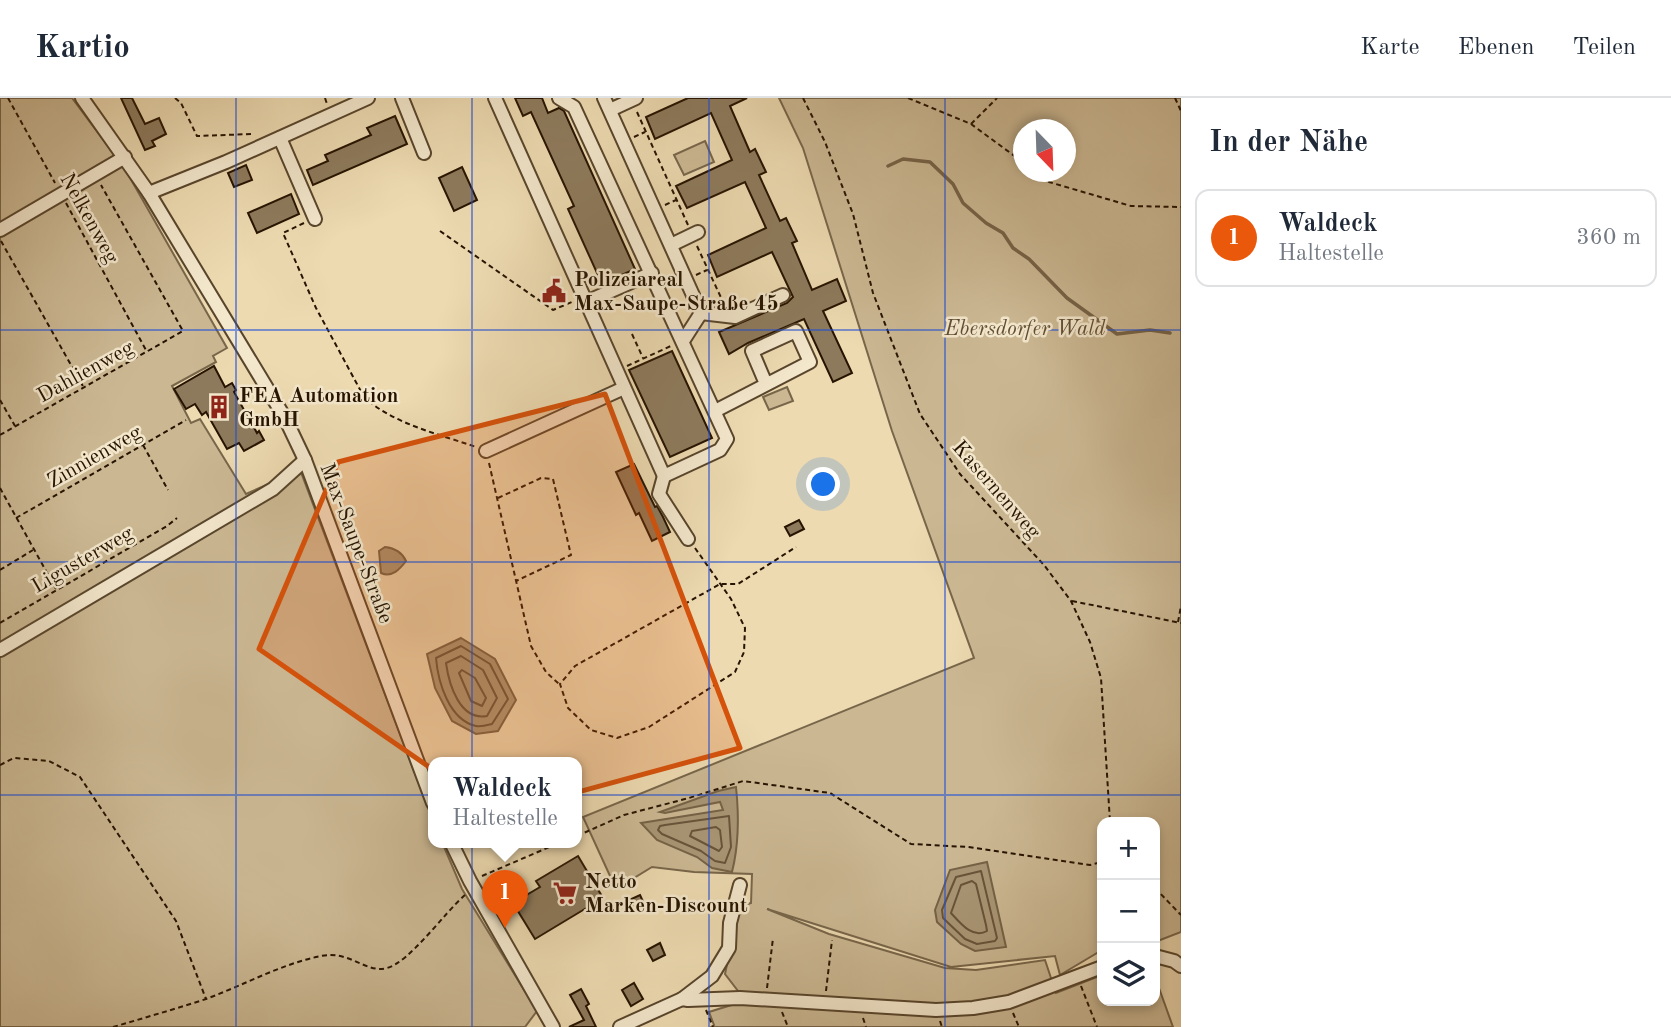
<!DOCTYPE html>
<html lang="de">
<meta charset="utf-8">
<style>
body{margin:0;font-family:"Old Standard TT",serif;background:#f2f2f3;color:#1f2937}
.controls{position:absolute;right:21px;bottom:21px;display:grid;overflow:hidden;border-radius:14px;box-shadow:0 4px 10px #0003}
.controls button{width:63px;height:63px;display:grid;place-items:center;padding:0;border:0;border-bottom:2px solid #e0e1e3;background:#fff;color:#1f2937;font:35px sans-serif}
.compass{position:absolute;left:1013px;top:21px;width:63px;height:63px;border-radius:50%;background:#fff;box-shadow:0 4px 10px #0003;rotate:157deg}
.you{position:absolute;left:824px;top:387px;width:24px;height:24px;margin:-18px;border:5px solid #fff;border-radius:50%;background:#1a73e8;box-shadow:0 0 0 10px #1a73e833}
.badge{display:grid;place-items:center;width:46px;height:46px;border-radius:50%;background:#ea580c;color:#fff;font-size:23px;font-weight:700}
.pin{position:absolute;translate:-50% -58px;filter:drop-shadow(0 2px 4px #0008)}
.pin::after{content:'';position:absolute;top:37px;width:24px;height:21px;background:inherit;clip-path:polygon(0 0,100% 0,50% 100%)}
.popup{position:absolute;left:428px;top:659px;width:154px;height:91px;box-sizing:border-box;display:grid;place-content:center;border-radius:14px;background:#fff;filter:drop-shadow(0 2px 5px #0005);font-size:23px;white-space:nowrap;color:#747a83}
.popup b{font-size:26px;color:#1f2937}
.popup::after{content:'';position:absolute;left:50%;top:100%;margin-left:-14px;border:14px solid transparent;border-top-color:#fff}
.list{margin:0;padding:0;list-style:none}
h2{display:flex;justify-content:space-between;align-items:center;height:91px;margin:0;padding:0 28px;font-size:30px}
h2 small{font-size:23px;font-weight:400;color:#747a83}
.list li{display:grid;grid-template-columns:46px 1fr auto;gap:21px;align-items:center;box-sizing:border-box;height:98px;margin:0 14px 14px;padding:0 14px;border:2px solid #e0e1e3;border-radius:14px}
.list b{display:block;font-size:26px;white-space:nowrap}
.list p{margin:0;font-size:23px;white-space:nowrap;color:#747a83}
.list em{font-size:23px;font-style:normal;color:#747a83}
.icon{flex:none;width:38px;height:38px;fill:none;stroke:currentColor;stroke-width:2;stroke-linecap:round;stroke-linejoin:round}
.map{position:relative;flex:none;width:1181px;height:929px;overflow:hidden}
header{display:flex;align-items:center;gap:42px;box-sizing:border-box;height:98px;padding:0 35px;background:#fff;border-bottom:2px solid #e0e1e3}
header strong{font-size:33px}
nav{display:flex;gap:38px;margin-inline-start:auto;font-size:24px}
main{display:flex}
aside{flex:1;background:#fff}
.map>svg:first-child{display:block}
</style>
<header>
<strong>Kartio</strong>
<nav><a>Karte</a><a>Ebenen</a><a>Teilen</a></nav>
</header>
<main>
<div class="map">
<svg width="1181" height="929" viewBox="0 0 1181 929">
<rect width="100%" height="100%" fill="#eddab1"/>
<filter id="stains"><feTurbulence type="fractalNoise" baseFrequency=".00286" numOctaves="4"/><feColorMatrix values="0 0 0 0 .2 0 0 0 0 .09 0 0 0 0 .02 0 0 0 .5 -.17"/></filter>
<radialGradient id="worn" r=".72"><stop offset=".6" stop-color="#630" stop-opacity="0"/><stop offset="1" stop-color="#630" stop-opacity=".3"/></radialGradient>
<!-- green -->
<g fill="#cbb893" stroke="#78664a" stroke-width="2" fill-rule="evenodd">
<path d="M0,0h72l53,71 102,179 -14,8 3,6 -44,24 19,37 9,-4 46,75 52,-23 4,4 131,346v21h9l20,47 75,122 -12,16h-525z"/>
<path d="M779,0h402v834l-26,10v-120h-53v128l-42,25 -5,-19 -104,11 -184,-58 62,25 116,34 31,2 69,-10 11,33 46,-18v26h53v-24l18,50h-462l3,-2 -5,-13 32,-10 -3,-11 -13,-17 14,-67 12,-4 1,-29 -58,-2 -42,-5 -36,22 -33,-72 391,-159 -82,-227 -89,-283zM1024,32h42v42h-42z"/>
<path d="M705,43l9,21 -30,13 -10,-20z"/>
<path d="M787,289l6,14 -24,9 -6,-13z"/>
</g>
<!-- water -->
<g fill="#a99675" stroke="#756246" stroke-width="2">
<path d="M385,449c9,1 17,5 21,14 -6,8 -14,17 -25,12l-2,-22z"/>
<path d="M461,540l34,21 21,41 -18,31 -22,3 -24,-13 -17,-33 -8,-34z"/>
<path d="M736,689c3,28 3,57 -4,85l-20,-4 -15,-11 -40,-17 -16,-17 82,-13 -3,-8 -55,11 -5,-1 58,-21z"/>
<path d="M987,764l19,85 -31,4 -14,-7 -24,-22 -2,-12 15,-40z"/>
</g>
<g fill="none" stroke-linecap="round" stroke-linejoin="round">
<!-- shore -->
<g stroke="#68543a" stroke-width="2">
<path d="M461,548l29,18 18,35 -16,25c-4,1 -11,3 -16,2 -27,-6 -38,-44 -40,-68z"/>
<path d="M461,558l22,14 14,28 -10,18c-27,5 -38,-31 -41,-53z"/>
<path d="M462,572l13,8 11,20 -4,8 -11,-5 -12,-28z"/>
<path d="M729,718l2,31 -6,16 -10,-2 -14,-10 -39,-17 -4,-4 2,-4 5,-1z"/>
<path d="M716,729l4,3 2,17 -3,4 -29,-15 2,-5z"/>
<path d="M981,773l16,67 -2,3 -18,3 -12,-5 -22,-21 -1,-8 14,-33z"/>
<path d="M972,783l4,3 10,41 1,6c-14,8 -26,-7 -36,-18l10,-28z"/>
</g>
<!-- stream -->
<path stroke="#756246" stroke-width="3.5" d="M888,68l15,-7 27,3 23,22 10,19 23,20 17,10 10,15 16,11 38,39 50,36 33,-4 20,3"/>
</g>
<!-- building -->
<g fill="#8d7a5c" stroke="#261300" stroke-width="2">
<path d="M121,0h11l13,26 14,-6 7,16 -14,7 3,5 -10,4z"/>
<path d="M515,0h27l6,15 11,-5 5,3 71,158 -33,15 -34,-75 6,-3 -43,-94 -8,4z"/>
<path d="M688,0h59l-17,8 20,46 5,-3 11,23 -7,3 21,46 6,-3 11,23 -5,2 20,47 25,-11 9,22 -23,10 29,62 -19,9 -29,-63 -56,24 -19,11 -10,-22 68,-29 6,-6 -21,-45 -55,25 -9,-22 58,-27 -21,-46 -58,26 -11,-22 56,-26 -21,-47 -56,26 -9,-22z"/>
<path d="M395,18l12,28 -94,41 -6,-15 21,-9 -3,-6 46,-20 -4,-7z"/>
<path d="M246,67l6,15 -18,7 -6,-14z"/>
<path d="M462,69l15,33 -23,11 -15,-33z"/>
<path d="M291,96l8,20 -42,19 -9,-20z"/>
<path d="M672,253l40,87 -42,19 -41,-87z"/>
<path d="M214,268l11,21 7,-4 4,7 -2,2 23,41 2,-2 5,9 -20,11 -5,-8 -12,6 -21,-37 -4,3 -7,-11 -9,5 -12,-20z"/>
<path d="M634,366l21,43 2,-1 6,11 7,15 -18,9 -13,-28 -3,2 -20,-43z"/>
<path d="M799,422l5,9 -14,7 -5,-9z"/>
<path d="M578,758l25,42 -68,41 -22,-36 27,-16 -4,-6z"/>
<path d="M640,797l5,11 -13,6 -5,-11z"/>
<path d="M660,845l5,12 -12,6 -6,-11z"/>
<path d="M634,885l9,16 -12,7 -9,-16z"/>
<path d="M581,891l8,15 -3,2 10,21h-27l15,-7 -14,-25z"/>
</g>
<g fill="none" stroke-linecap="round" stroke-linejoin="round">
<!-- minor casing -->
<g stroke="#58452c" stroke-width="16">
<g id="minor">
<path d="M82,0l67,95 136,225 20,42 128,343"/>
<path d="M402,0l22,55"/>
<path d="M495,0l169,378 56,-26 7,-11 -153,-332 -15,-9"/>
<path d="M604,0l97,215 -18,28"/>
<path d="M610,12l26,-12"/>
<path d="M280,40l35,81"/>
<path d="M149,95l77,-31 142,-64"/>
<path d="M0,132l125,-73"/>
<path d="M671,147l27,-13"/>
<path d="M586,204l66,-29"/>
<path d="M701,215l34,4 48,-22"/>
<path d="M715,313l95,-49 -14,-31 -44,20 14,33"/>
<path d="M486,353l138,-63"/>
<path d="M664,378l-5,18 29,45"/>
<path d="M0,552l273,-161 32,-29"/>
<path d="M451,744l19,39 83,146"/>
<path d="M1155,858l19,5 7,5"/>
<path d="M682,901l6,1 52,-2 196,12 37,-2 36,-6 93,-35"/>
<path d="M620,929l62,-28 30,-23 17,-28 1,-25 10,-38"/>
</g>
</g>
<!-- path -->
<g stroke="#261300" stroke-width="2" stroke-dasharray="5 3.5" stroke-linecap="butt">
<path d="M8,0l47,85"/>
<path d="M175,0l6,5 16,33 54,-2"/>
<path d="M325,0l2,6"/>
<path d="M803,0l22,44 28,72 20,79 47,121 40,60 84,91 27,36 19,41 11,36 9,144"/>
<path d="M908,0l63,26 53,39"/>
<path d="M1175,0l6,13"/>
<path d="M637,14l51,113"/>
<path d="M971,26l26,-26"/>
<path d="M634,39l11,-5"/>
<path d="M1034,74l15,10 82,24 50,1"/>
<path d="M66,105l81,149"/>
<path d="M665,107l11,-5"/>
<path d="M304,125l-21,10 33,75 48,89c29,27 75,37 112,50"/>
<path d="M440,133l113,79 19,-8"/>
<path d="M1,143l83,147"/>
<path d="M697,148l27,58"/>
<path d="M696,177l11,-5"/>
<path d="M632,236l11,24"/>
<path d="M627,268l46,-21"/>
<path d="M0,302l15,26"/>
<path d="M0,337l183,-104 -82,-146"/>
<path d="M143,347l25,45"/>
<path d="M489,365l42,183 15,26 13,12"/>
<path d="M0,390l56,101"/>
<path d="M498,400l43,-20 12,1 18,76 -55,26"/>
<path d="M16,420l170,-98"/>
<path d="M695,450l36,51 14,29 -1,24 -9,20 -86,55 -32,11 -26,-8 -23,-22 -8,-24 15,-18 145,-82h18l58,-37"/>
<path d="M0,472l33,-20"/>
<path d="M1072,503l109,22"/>
<path d="M1178,524l3,-16"/>
<path d="M0,525l167,-97 10,-8"/>
<path d="M0,667l14,-7 35,3 31,16 96,144 30,78"/>
<path d="M577,738l47,-21 65,-17 54,-17 87,12 81,51 57,3 122,18 12,-3"/>
<path d="M482,778l79,-34"/>
<path d="M1155,790l26,27"/>
<path d="M1081,888l16,41"/>
<path d="M767,890l6,-50"/>
<path d="M826,893l6,-51"/>
<path d="M706,912l7,17"/>
<path d="M782,914l6,15"/>
<path d="M1013,915l6,14"/>
<path d="M863,920l3,9"/>
<path d="M940,923l2,6"/>
<path d="M113,929c31,-9 62,-18 93,-28 38,-14 75,-35 115,-43 29,-6 45,18 66,12 23,-6 58,-56 78,-73"/>
</g>
<!-- minor -->
<use href="#minor" stroke="#f3e7cc" stroke-width="12"/>
</g>
<!-- marked area -->
<path fill="#d5520b" fill-opacity="0.2" stroke="#d5520b" stroke-width="5" stroke-linejoin="round" d="M605,296l135,354 -243,66 -238,-165 79,-187z"/>
<!-- grid -->
<path fill="none" stroke="#1d4ed8" stroke-width="2" stroke-opacity="0.55" d="M236,0v929M472,0v929M709,0v929M945,0v929M0,232h1181M0,464h1181M0,697h1181"/>
<!-- icons -->
<defs>
<g id="civic-bare" transform="scale(1.89)"><path d="M-.6-6.5H3V-4.5H.6V-3L4-1V1h2V6H-6V1h2V-1L-.6-3ZM-1.2 2.5V6h2.4V2.5Z" fill="#8f2418" stroke="#f3e7cc" stroke-width="2.5" paint-order="stroke"/></g>
<g id="building-bare" transform="scale(1.89)"><path d="M-4-6H4V6H1V3H-1V6H-4ZM-2.5-4.3h1.7v1.8h-1.7ZM.8-4.3h1.7v1.8H.8ZM-2.5-1h1.7V.8h-1.7ZM.8-1h1.7V.8H.8Z" fill="#8f2418" stroke="#f3e7cc" stroke-width="2.5" paint-order="stroke"/></g>
<g id="supermarket-bare" transform="scale(1.89)"><path d="M-6-5.5h2.5l.6 2H6L4.5 2H-2.5L-4.4-4H-6ZM-1.5 3.2a1.3 1.3 0 1 0 .1 0ZM3 3.2a1.3 1.3 0 1 0 .1 0Z" fill="#8f2418" stroke="#f3e7cc" stroke-width="2.5" paint-order="stroke"/></g>
</defs>
<g fill-rule="evenodd">
<use href="#civic-bare" x="554" y="193"/>
<use href="#building-bare" x="219" y="309"/>
<use href="#supermarket-bare" x="565" y="795"/>
</g>
<g text-anchor="middle" stroke-width="5" stroke-linejoin="round" paint-order="stroke">
<!-- street labels -->
<g font-size="21" fill="#261300" stroke="#f3e7cc">
<text transform="translate(90 120) rotate(61)" y="7">Nelkenweg</text>
<text transform="translate(85 273) rotate(-29)" y="7">Dahlienweg</text>
<text transform="translate(94 358) rotate(-30)" y="7">Zinnienweg</text>
<text transform="translate(997 391) rotate(49)" y="7">Kasernenweg</text>
<text transform="translate(357 445) rotate(69)" y="7">Max-Saupe-Straße</text>
<text transform="translate(82 461) rotate(-30)" y="7">Ligusterweg</text>
</g>
<!-- poi labels -->
<g font-size="21" font-weight="bold" fill="#261300" stroke="#f3e7cc" text-anchor="start">
<text x="574" y="188">Polizeiareal<tspan x="574" dy="24">Max-Saupe-Straße 45</tspan></text>
<text x="239" y="304">FEA Automation<tspan x="239" dy="24">GmbH</tspan></text>
<text x="585" y="790">Netto<tspan x="585" dy="24">Marken-Discount</tspan></text>
</g>
<!-- park labels -->
<g font-size="21" font-style="italic" fill="#604d33" stroke="#f3e7cc">
<text x="1025" y="237">Ebersdorfer Wald</text>
</g>
</g>
<rect width="100%" height="100%" filter="url(#stains)"/>
<rect width="100%" height="100%" fill="url(#worn)"/>
</svg>
<div class="controls">
<button>+</button>
<button>−</button>
<button><svg class="icon" aria-label="layers" viewBox="0 0 24 24"><path d="M12 4l9 5-9 5-9-5zM3 14l9 5 9-5"/></svg></button>
</div>
<svg class="compass" viewBox="-18 -18 36 36"><path d="M0-13l5 13h-10z" fill="#e53935"/><path d="M0 13l5-13h-10z" fill="#747a83"/></svg>
<div class="you"></div>
<div class="pin badge" style="left:505px;top:830px">1</div>
<div class="popup"><b>Waldeck</b>Haltestelle</div>
</div>
<aside>
<h2>In der Nähe<small></small></h2>
<ul class="list">
<li><span class="badge">1</span><div><b>Waldeck</b><p>Haltestelle</p></div><em>360 m</em></li>
</ul>
</aside>
</main>
